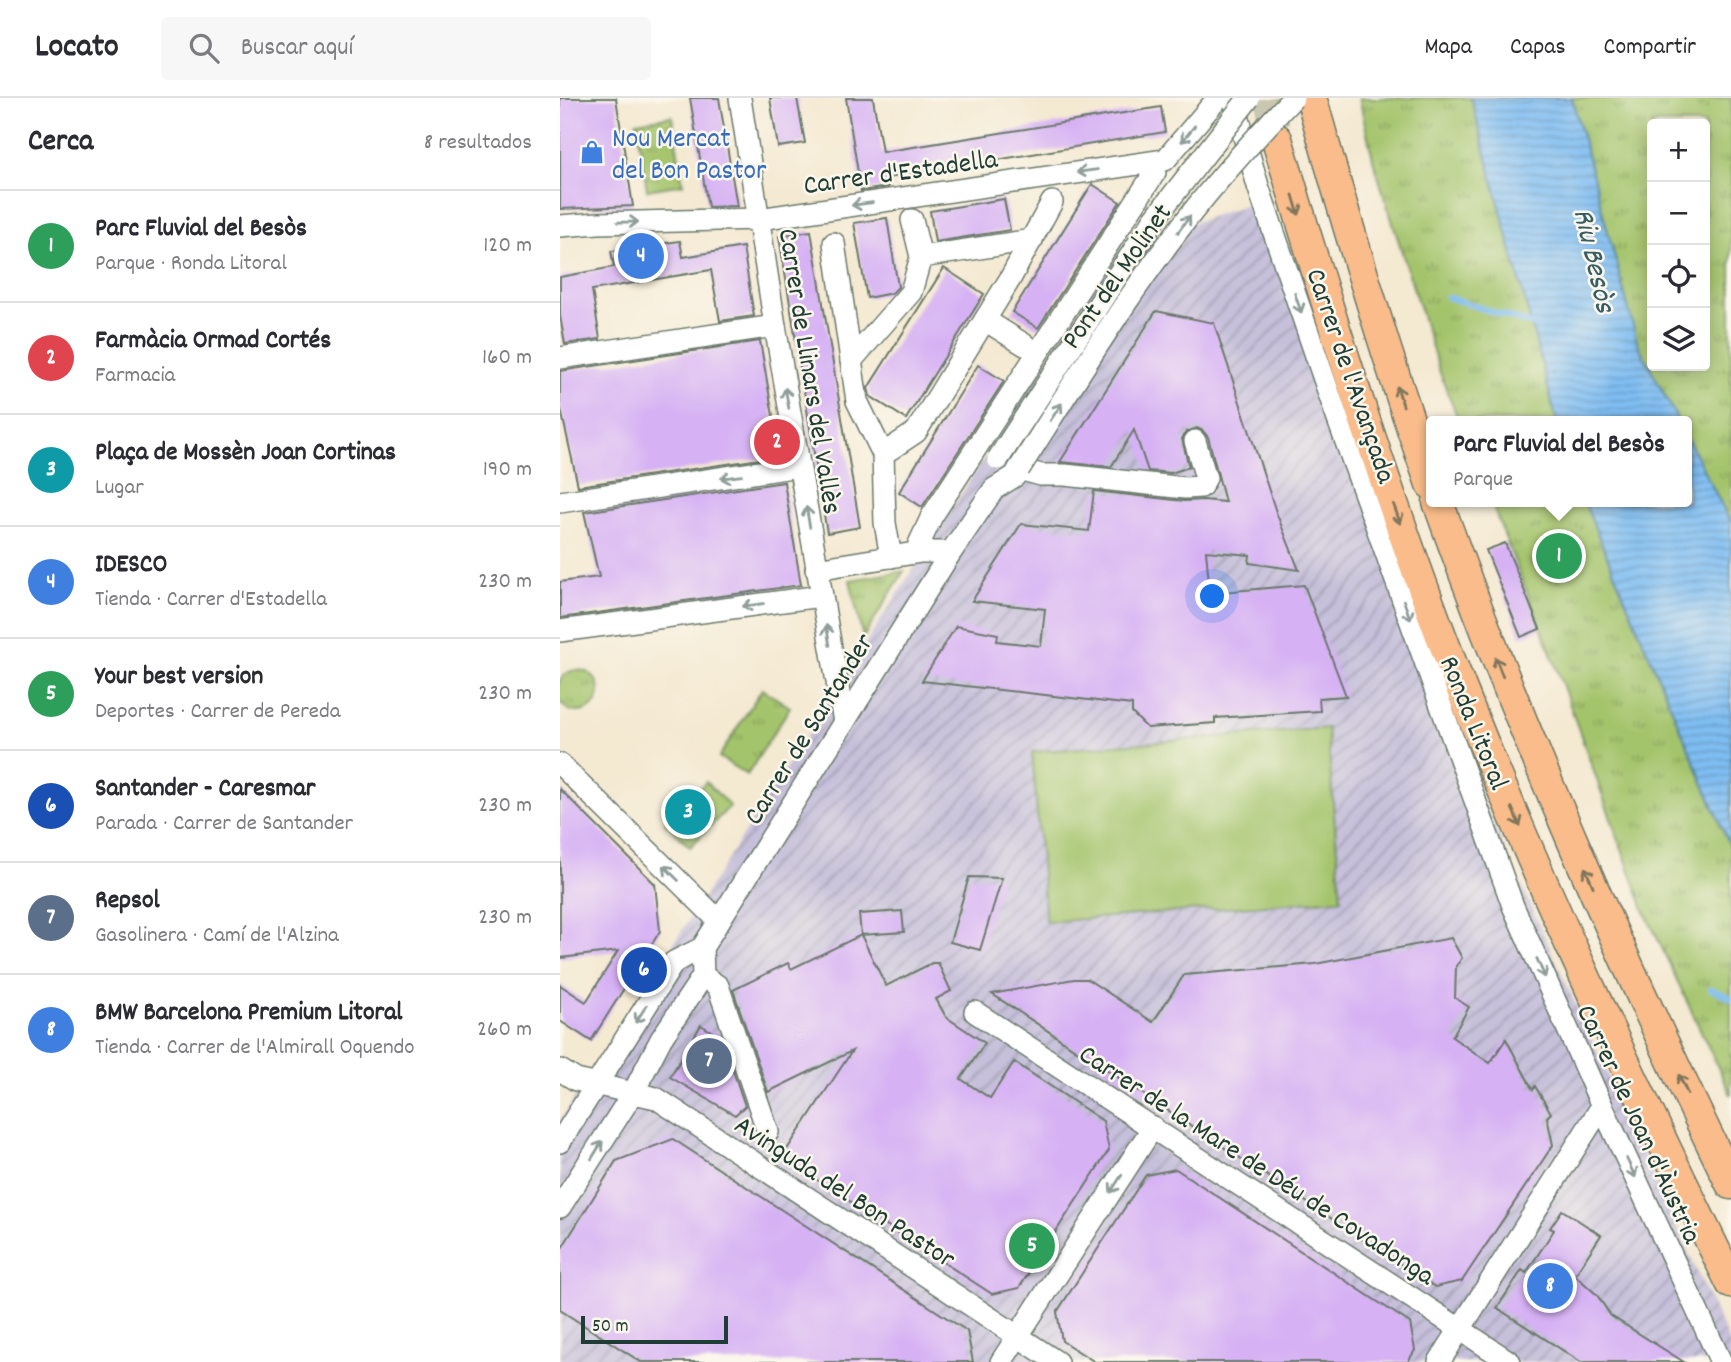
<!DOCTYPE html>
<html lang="es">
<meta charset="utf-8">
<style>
body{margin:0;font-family:Dekko,sans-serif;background:#f7f7f7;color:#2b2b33}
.controls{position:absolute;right:21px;top:21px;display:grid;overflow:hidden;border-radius:7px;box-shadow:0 4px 18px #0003}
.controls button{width:63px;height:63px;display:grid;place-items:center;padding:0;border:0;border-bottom:2px solid #e1e1e2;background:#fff;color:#2b2b33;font:35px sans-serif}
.scale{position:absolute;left:21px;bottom:18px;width:147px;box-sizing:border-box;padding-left:7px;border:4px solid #1f3d34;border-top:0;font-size:19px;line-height:24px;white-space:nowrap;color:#1f3d34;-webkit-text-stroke:5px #fbf7ec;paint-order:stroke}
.you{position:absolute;left:653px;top:499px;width:24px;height:24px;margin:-18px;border:5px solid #fff;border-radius:50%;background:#1a73e8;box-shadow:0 0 0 10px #1a73e833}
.badge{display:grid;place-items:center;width:46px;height:46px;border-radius:50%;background:#c8321e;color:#fff;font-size:23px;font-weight:700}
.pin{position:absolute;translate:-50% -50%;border:4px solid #fff;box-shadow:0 2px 7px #0006}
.popup{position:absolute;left:866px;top:318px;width:266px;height:91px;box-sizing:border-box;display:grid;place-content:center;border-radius:7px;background:#fff;filter:drop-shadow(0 2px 5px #0005);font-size:23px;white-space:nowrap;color:#7c7c81}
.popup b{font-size:26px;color:#2b2b33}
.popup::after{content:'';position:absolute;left:50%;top:100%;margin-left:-14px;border:14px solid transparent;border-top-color:#fff}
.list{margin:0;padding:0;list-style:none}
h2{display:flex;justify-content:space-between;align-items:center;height:91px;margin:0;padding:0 28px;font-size:30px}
h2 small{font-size:23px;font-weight:400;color:#7c7c81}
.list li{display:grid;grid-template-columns:46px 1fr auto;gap:21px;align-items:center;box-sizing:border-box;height:112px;padding:0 28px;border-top:2px solid #e1e1e2}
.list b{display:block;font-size:26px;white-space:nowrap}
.list p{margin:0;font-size:23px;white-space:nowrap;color:#7c7c81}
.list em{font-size:23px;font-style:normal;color:#7c7c81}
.icon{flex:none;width:38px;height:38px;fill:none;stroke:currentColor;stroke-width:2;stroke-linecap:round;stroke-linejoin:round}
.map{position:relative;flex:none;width:1171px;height:1264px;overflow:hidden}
header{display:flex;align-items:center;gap:42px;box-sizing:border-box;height:98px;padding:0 35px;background:#fff;border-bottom:2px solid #e1e1e2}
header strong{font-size:33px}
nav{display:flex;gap:38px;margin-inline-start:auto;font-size:24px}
.search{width:490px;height:63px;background:#f7f7f7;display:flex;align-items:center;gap:18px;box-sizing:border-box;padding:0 24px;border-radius:7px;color:#7c7c81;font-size:26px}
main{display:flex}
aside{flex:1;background:#fff}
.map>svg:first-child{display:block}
</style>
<header>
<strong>Locato</strong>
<div class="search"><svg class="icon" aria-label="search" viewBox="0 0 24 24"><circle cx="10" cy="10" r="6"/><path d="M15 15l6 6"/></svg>Buscar aquí</div>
<nav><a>Mapa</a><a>Capas</a><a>Compartir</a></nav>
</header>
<main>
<aside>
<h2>Cerca<small>8 resultados</small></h2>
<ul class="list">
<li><span class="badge" style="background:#2e9e5b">1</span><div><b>Parc Fluvial del Besòs</b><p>Parque · Ronda Litoral</p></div><em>120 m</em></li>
<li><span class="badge" style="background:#e0444e">2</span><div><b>Farmàcia Ormad Cortés</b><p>Farmacia</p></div><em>160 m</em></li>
<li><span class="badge" style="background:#0f9aa8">3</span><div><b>Plaça de Mossèn Joan Cortinas</b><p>Lugar</p></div><em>190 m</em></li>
<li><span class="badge" style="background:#3f7fe0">4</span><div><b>IDESCO</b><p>Tienda · Carrer d'Estadella</p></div><em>230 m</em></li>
<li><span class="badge" style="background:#2e9e5b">5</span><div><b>Your best version</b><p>Deportes · Carrer de Pereda</p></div><em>230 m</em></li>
<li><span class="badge" style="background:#1a4fb4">6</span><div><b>Santander - Caresmar</b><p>Parada · Carrer de Santander</p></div><em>230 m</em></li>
<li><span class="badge" style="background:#5c6f8a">7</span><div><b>Repsol</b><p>Gasolinera · Camí de l'Alzina</p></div><em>230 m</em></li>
<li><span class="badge" style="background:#3f7fe0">8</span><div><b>BMW Barcelona Premium Litoral</b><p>Tienda · Carrer de l'Almirall Oquendo</p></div><em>260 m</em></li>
</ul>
</aside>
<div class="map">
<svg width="1171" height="1264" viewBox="0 0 1171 1264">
<defs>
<pattern id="industrial-furrows" width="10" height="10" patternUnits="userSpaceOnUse" patternTransform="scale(1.75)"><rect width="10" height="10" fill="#c6c0da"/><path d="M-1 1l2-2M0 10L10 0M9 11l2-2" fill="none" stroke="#a09db2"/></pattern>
<pattern id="park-tufts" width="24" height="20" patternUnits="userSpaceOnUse" patternTransform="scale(1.75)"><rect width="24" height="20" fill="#a4c46c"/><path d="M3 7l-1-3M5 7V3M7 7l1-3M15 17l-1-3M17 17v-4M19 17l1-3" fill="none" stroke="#85a05a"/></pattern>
<pattern id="water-rules" width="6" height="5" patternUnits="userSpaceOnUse" patternTransform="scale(1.75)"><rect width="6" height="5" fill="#7fbdf2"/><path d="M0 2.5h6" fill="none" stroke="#679bc5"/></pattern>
</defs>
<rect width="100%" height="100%" fill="#fbf7ec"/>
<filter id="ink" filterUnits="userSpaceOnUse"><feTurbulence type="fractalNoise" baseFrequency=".0143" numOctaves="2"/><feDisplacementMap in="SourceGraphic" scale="14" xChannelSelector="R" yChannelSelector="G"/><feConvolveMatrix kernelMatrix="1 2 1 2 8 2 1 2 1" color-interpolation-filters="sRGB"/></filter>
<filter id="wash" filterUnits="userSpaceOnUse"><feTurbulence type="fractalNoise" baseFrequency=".00686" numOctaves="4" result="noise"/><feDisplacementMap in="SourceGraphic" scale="28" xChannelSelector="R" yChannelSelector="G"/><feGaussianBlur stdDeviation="1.57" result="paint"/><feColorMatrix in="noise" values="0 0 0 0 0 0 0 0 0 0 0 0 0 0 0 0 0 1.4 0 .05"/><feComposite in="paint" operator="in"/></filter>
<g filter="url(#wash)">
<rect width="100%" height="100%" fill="#f4e9d1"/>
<!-- industrial -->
<path fill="url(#industrial-furrows)" d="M702,101l168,486 301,661v16h-1171v-241l558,-872z"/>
<!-- grass -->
<g fill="#a4c46c" stroke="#628050" stroke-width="2">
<path d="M767,630l14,171 -295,23 -14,-170z"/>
<path d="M146,684l24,24 -40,41 -25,-24z"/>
</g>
<!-- park -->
<g fill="url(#park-tufts)" stroke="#628050" stroke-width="2" fill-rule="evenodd">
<path d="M799,0h112l86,323h-98l-19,-48 -66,-210z"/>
<path d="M1012,0h159v425l-44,-85v-17h-9l-40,-77zM1092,26h53v242h-53z"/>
<path d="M112,18l11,68 -36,6 -11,-68z"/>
<path d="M931,404h93l147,346v247l-86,-183 -97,-267z"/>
<path d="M344,473l-41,67 -13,-58z"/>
<circle cx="18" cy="593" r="21"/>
<path d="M202,591l28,18 -43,68 -28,-18z"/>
</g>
<!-- water -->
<g fill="url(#water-rules)" stroke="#4f7d93" stroke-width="2">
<path d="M911,0h101l66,246 40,77h-121z"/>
<path d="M1127,340l44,85v325l-147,-346h103z"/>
</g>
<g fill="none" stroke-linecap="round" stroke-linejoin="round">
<!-- stream -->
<g stroke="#7fbdf2" stroke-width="6">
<path d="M887,199l92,30"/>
<path d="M1151,891l20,9"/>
</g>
</g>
<g id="blocks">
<!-- building -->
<g fill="#d6b1f4">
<path d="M0,0h56l17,108 -73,3z"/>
<path d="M130,0h29l18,108 -29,1z"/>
<path d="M210,0h27l8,45 -27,4z"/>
<path d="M286,0h27l9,54 279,-45 4,25 -278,46 1,9 -27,4z"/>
<path d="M532,86l28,18 -82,126 -26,-16z"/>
<path d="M444,101l6,31 -75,12 -5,-31z"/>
<path d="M327,120l11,69 -6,6 -25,5 -13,-75z"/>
<path d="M251,133l49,296 -33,6 -48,-297z"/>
<path d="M120,143l3,16 60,-10 11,69 -34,5 -9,-51 -119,20 8,49 -35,5 -5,-28v-39l54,-10 -3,-16z"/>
<path d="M384,170l40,26 -78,125 -36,-23 -2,-8z"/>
<path d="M596,213l58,12 62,189 23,58 -50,-7 1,-8 -44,-4 4,42 94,-8 42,111 -27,2 1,13 -105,7v5l-68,5 -15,-15v-8l-210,-24 34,-55 42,8 -1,7 44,5 4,-37 -73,-8 49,-77 68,7 5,-40 90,10 20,-1 21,2 -17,-65 -5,-6 -6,-3 -11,4 -4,7 7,28 -18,6 -23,-2 -14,-41 -23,37 -51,-5z"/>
<path d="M200,243l20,115 -202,30 -18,-81v-34z"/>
<path d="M418,267l26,16 -82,126 -23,-15z"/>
<path d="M224,384l17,103 -241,33v-36l39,-5 -15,-65z"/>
<path d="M945,445l35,86 -19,8 -35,-87z"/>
<path d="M0,691l95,95 5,47 -69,110 -31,-20v-36l26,17 32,-51 -58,7z"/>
<path d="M409,779l33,1 -22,72 -30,-8z"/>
<path d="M342,813l2,21 -43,3 -2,-21z"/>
<path d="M301,837l25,51 46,-23h6l13,28 -15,8 10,18 39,26 -24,36 29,19 24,-36 89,59 6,29 -90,138 -27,6 -210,-137 70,-106 -84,41 -35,-102 55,-27 3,6z"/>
<path d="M891,840l11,20 -6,8 -1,32 14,9 -17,30 38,26 16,-24 27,51 2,-4 16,27 -4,4 6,28 -91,136 -27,6 -443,-293 82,-15h13l66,43 31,-47 131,-11z"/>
<path d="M141,927l21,13 23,68 -10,9 -65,-38z"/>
<path d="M113,1041l294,192 6,31h-332l-81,-52v-59l56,-90z"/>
<path d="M616,1071l234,154 5,27 -7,12h-313l-33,-21 -5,-29 87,-134 2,-3z"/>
<path d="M1002,1112l39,25 -26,40 22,20 14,21 73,46h-103l-84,-54 25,-38 4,3 28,-43 -4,-2z"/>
</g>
</g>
</g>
<g filter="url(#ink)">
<use href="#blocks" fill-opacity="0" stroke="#6a796b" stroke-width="2"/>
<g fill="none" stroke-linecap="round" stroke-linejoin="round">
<!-- highway-tunnel -->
<path stroke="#c9c7b2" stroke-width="30" stroke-dasharray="30 15" stroke-linecap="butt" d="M709,0l8,41"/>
<!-- minor casing -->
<g stroke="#6a796b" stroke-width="24">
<g id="minor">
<path d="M180,0l35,228 69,396"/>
<path d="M673,0l25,88 78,228 177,492 89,200 119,256"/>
<path d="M0,128l38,-3 161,-4 406,-59 53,-62"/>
<path d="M274,145l23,158 26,53 2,69 6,34"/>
<path d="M361,159l111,-17"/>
<path d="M425,222l40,25"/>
<path d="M0,260l215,-32"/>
<path d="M291,263l60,-69 10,-35 -9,-37"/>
<path d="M323,356l33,-22 94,-153 42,-77"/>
<path d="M0,404l239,-36"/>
<path d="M359,446l13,-28 223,-344"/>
<path d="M256,471l105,-17h30"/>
<path d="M0,533l261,-35"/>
<path d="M0,666l159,157"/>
<path d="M143,878l15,10 50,146"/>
<path d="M415,914l535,350"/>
<path d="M0,972l16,10 80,18 401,264"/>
<path d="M0,1044l114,-180 28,-14 249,-396 43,-63 21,-13 4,-7 22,6h24l120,13 16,-1 5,-9 -11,-37"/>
<path d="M0,1109l73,-114 28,-54 42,-63 -1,-28"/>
<path d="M441,1264l152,-235"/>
<path d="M879,1264l163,-256"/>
</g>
</g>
<!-- highway casing -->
<g stroke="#6a796b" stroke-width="33">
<g id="highway">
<path d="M753,6c36,128 74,255 118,380"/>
<path d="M717,41c52,177 108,351 174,523 82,211 180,417 280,621"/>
<path d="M878,404c83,233 185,460 293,682"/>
</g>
</g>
<!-- minor -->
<use href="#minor" stroke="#fff" stroke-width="21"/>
<!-- highway -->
<use href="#highway" stroke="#f9bc8a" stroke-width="30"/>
<!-- minor-bridge casing -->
<g stroke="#6a796b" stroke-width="24" stroke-linecap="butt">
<g id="minor-bridge">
<path d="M438,361l157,-241 94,-120"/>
<path d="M459,371c57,-89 112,-181 179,-264 30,-37 62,-72 95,-107"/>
</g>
</g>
<!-- minor-bridge -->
<use href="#minor-bridge" stroke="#fff" stroke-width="21"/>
</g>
<!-- one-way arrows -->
<defs><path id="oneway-shaft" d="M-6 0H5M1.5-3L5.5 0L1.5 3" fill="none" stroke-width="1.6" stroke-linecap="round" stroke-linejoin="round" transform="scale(1.75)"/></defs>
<g stroke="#8f9e9a">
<use href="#oneway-shaft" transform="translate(628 36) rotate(129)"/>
<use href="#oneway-shaft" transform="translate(527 73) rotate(172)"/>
<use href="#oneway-shaft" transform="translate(302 106) rotate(172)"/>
<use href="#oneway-shaft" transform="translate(68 124) rotate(-1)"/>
<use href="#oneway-shaft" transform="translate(624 126) rotate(-54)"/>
<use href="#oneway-shaft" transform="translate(738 205) rotate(71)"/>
<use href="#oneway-shaft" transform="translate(227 300) rotate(-100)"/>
<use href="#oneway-shaft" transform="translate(496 314) rotate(-57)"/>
<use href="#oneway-shaft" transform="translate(171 379) rotate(172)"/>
<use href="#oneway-shaft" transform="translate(248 419) rotate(-100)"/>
<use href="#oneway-shaft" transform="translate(193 507) rotate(172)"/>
<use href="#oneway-shaft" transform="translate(847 512) rotate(70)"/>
<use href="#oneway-shaft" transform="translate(268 537) rotate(-100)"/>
<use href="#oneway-shaft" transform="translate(111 775) rotate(-135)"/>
<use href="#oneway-shaft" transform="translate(981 870) rotate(66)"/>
<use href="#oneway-shaft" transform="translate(81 916) rotate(123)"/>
<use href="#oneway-shaft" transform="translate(37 1052) rotate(-58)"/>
<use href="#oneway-shaft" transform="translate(1071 1070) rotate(65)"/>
<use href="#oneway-shaft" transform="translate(556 1086) rotate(123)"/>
</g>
<g stroke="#81765b">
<use href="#oneway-shaft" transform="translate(736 107) rotate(73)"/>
<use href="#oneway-shaft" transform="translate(840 298) rotate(-108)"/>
<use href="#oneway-shaft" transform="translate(837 416) rotate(70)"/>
<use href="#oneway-shaft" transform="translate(939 569) rotate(-111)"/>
<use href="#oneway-shaft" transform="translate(956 719) rotate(66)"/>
<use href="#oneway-shaft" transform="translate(1029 779) rotate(-113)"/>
<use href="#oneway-shaft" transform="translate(1123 986) rotate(-115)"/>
</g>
</g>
<!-- icons -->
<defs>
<g id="shop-bare" transform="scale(1.89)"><path d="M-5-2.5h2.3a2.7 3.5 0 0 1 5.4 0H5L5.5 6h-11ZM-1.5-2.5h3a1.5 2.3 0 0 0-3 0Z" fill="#3f7fe0" stroke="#fbf7ec" stroke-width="2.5" paint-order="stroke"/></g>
</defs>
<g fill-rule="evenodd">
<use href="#shop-bare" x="32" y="54"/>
</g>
<g text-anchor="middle" stroke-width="5" stroke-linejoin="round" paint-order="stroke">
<!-- shop labels -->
<g font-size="28" fill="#366cbe" stroke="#fbf7ec" text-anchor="start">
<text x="52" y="48">Nou Mercat<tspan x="52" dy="32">del Bon Pastor</tspan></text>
</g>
<!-- street labels -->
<g font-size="28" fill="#1f3d34" stroke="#fbf7ec">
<text transform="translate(340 72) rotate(-8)" y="10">Carrer d'Estadella</text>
<text transform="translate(555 177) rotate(-55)" y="10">Pont del Molinet</text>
<text transform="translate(252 273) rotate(81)" y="10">Carrer de Llinars del Vallès</text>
<text transform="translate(793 277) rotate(71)" y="10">Carrer de l'Avançada</text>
<text transform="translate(916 624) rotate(68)" y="10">Ronda Litoral</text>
<text transform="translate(247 630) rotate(-58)" y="10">Carrer de Santander</text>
<text transform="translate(1081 1025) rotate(65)" y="10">Carrer de Joan d'Àustria</text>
<text transform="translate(698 1065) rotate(33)" y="10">Carrer de la Mare de Déu de Covadonga</text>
<text transform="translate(286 1092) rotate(33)" y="10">Avinguda del Bon Pastor</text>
</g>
<!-- water labels -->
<g font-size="30" font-style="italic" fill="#375d64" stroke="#fbf7ec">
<text transform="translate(1036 162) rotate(77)" y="10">Riu Besòs</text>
</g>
</g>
</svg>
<div class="controls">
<button>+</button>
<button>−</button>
<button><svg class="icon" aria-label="locate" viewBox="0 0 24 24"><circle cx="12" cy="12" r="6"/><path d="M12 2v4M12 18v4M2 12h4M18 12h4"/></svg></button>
<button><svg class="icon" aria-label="layers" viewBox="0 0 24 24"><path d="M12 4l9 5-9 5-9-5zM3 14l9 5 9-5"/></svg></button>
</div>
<div class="scale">50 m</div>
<div class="you"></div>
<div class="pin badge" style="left:999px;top:458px;background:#2e9e5b">1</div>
<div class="popup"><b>Parc Fluvial del Besòs</b>Parque</div>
<div class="pin badge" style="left:217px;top:344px;background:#e0444e">2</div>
<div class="pin badge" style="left:128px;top:714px;background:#0f9aa8">3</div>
<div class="pin badge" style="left:81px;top:158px;background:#3f7fe0">4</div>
<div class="pin badge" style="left:472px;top:1148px;background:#2e9e5b">5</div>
<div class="pin badge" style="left:84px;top:872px;background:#1a4fb4">6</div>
<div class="pin badge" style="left:149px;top:963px;background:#5c6f8a">7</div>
<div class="pin badge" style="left:990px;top:1188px;background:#3f7fe0">8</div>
</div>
</main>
